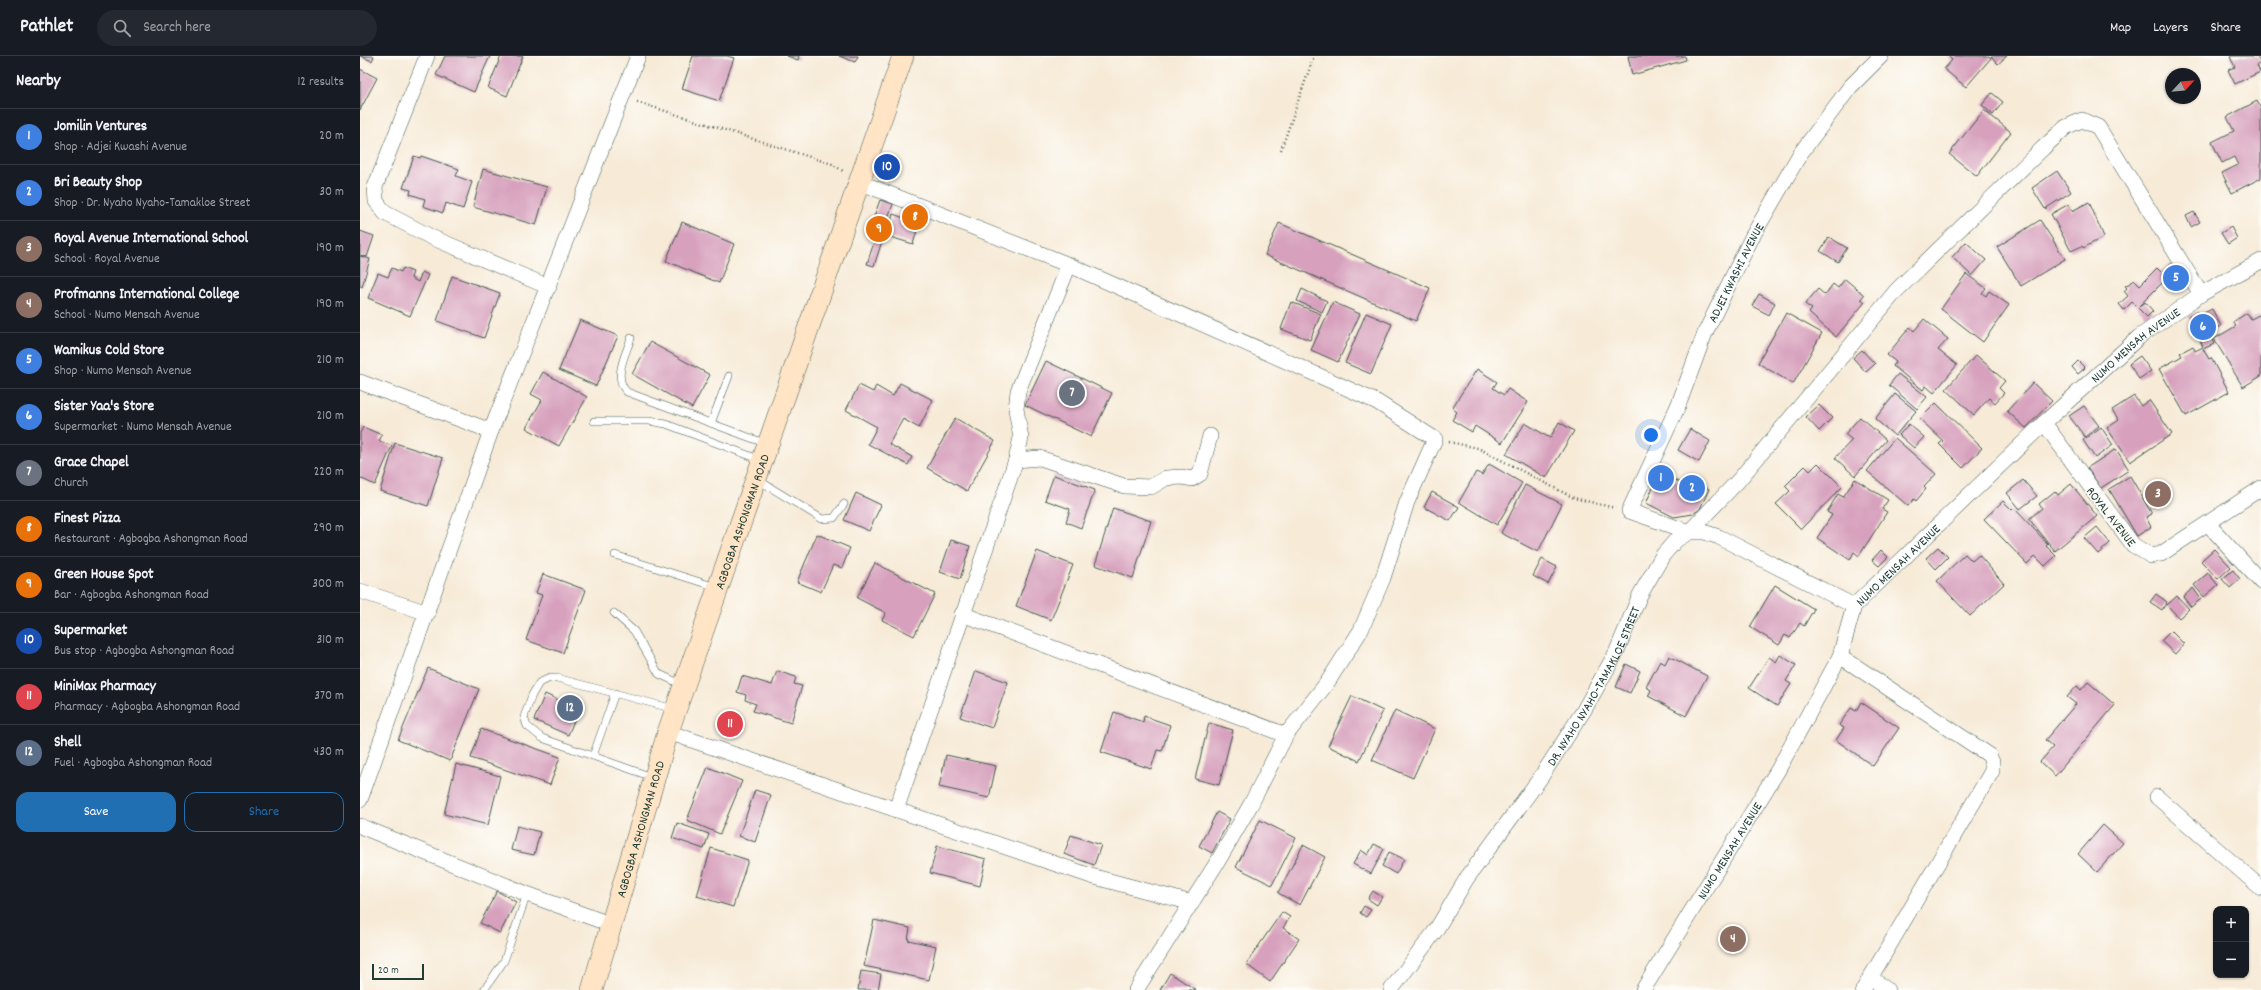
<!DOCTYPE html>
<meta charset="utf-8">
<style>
body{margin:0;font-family:Dekko,sans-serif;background:#242831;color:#f1f3f6}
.controls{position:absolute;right:12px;bottom:12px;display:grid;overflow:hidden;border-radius:8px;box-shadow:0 1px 3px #0004}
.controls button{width:36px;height:36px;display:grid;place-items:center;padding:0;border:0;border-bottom:1px solid #363941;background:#171b24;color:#f1f3f6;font:20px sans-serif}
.compass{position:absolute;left:1805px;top:12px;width:36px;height:36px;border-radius:50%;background:#171b24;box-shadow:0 1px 3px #0004;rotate:64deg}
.scale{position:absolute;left:12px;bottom:10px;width:52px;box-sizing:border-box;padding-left:4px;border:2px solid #1f3d34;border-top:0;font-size:11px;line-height:14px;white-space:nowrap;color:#1f3d34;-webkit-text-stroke:3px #fdfcf7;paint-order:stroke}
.you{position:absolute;left:1291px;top:379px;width:14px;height:14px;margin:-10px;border:3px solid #fff;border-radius:50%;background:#1a73e8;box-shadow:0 0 0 6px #1a73e833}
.badge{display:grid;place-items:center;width:26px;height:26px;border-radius:50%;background:#1f6fb2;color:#fff;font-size:13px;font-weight:700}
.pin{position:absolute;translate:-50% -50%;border:2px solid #fff;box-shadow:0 1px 4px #0006}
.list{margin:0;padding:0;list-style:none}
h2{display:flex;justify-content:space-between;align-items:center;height:52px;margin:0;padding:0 16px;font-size:17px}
h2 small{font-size:13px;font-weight:400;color:#9ea1a6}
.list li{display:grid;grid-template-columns:26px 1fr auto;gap:12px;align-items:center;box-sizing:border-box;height:56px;padding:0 16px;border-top:1px solid #363941}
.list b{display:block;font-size:15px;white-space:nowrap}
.list p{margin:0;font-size:13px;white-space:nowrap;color:#9ea1a6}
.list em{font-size:13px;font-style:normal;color:#9ea1a6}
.actions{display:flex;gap:8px;padding:12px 16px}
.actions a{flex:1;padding:9px 0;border:1px solid #1f6fb2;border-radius:12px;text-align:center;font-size:14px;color:#1f6fb2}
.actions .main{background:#1f6fb2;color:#fff}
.icon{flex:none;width:22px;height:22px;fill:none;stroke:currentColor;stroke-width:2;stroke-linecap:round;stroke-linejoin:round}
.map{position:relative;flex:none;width:1901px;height:934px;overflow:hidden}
header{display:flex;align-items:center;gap:24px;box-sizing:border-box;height:56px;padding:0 20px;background:#171b24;border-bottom:1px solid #363941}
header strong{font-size:19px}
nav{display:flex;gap:22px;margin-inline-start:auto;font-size:14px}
.search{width:280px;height:36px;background:#242831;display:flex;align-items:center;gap:10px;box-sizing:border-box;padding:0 14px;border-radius:22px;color:#9ea1a6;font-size:15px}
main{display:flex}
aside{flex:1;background:#171b24}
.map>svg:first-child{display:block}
</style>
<header>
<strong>Pathlet</strong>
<div class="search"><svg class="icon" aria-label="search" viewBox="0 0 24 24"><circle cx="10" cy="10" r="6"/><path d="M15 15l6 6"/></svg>Search here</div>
<nav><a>Map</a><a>Layers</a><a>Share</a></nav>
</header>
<main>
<aside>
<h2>Nearby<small>12 results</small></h2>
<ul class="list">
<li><span class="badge" style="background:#3f7fe0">1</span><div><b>Jomilin Ventures</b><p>Shop · Adjei Kwashi Avenue</p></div><em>20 m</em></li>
<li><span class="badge" style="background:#3f7fe0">2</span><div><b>Bri Beauty Shop</b><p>Shop · Dr. Nyaho Nyaho-Tamakloe Street</p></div><em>30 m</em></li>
<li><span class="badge" style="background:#8d6e63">3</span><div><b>Royal Avenue International School</b><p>School · Royal Avenue</p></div><em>190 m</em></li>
<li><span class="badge" style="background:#8d6e63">4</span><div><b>Profmanns International College</b><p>School · Numo Mensah Avenue</p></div><em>190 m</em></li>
<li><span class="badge" style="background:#3f7fe0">5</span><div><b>Wamikus Cold Store</b><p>Shop · Numo Mensah Avenue</p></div><em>210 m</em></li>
<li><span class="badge" style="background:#3f7fe0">6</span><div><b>Sister Yaa's Store</b><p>Supermarket · Numo Mensah Avenue</p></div><em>210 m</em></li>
<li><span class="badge" style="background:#6b7280">7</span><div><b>Grace Chapel</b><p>Church</p></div><em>220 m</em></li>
<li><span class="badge" style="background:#e8710a">8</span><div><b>Finest Pizza</b><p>Restaurant · Agbogba Ashongman Road</p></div><em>290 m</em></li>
<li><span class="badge" style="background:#e8710a">9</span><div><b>Green House Spot</b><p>Bar · Agbogba Ashongman Road</p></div><em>300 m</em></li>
<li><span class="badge" style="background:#1a4fb4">10</span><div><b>Supermarket</b><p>Bus stop · Agbogba Ashongman Road</p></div><em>310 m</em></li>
<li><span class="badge" style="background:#e0444e">11</span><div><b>MiniMax Pharmacy</b><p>Pharmacy · Agbogba Ashongman Road</p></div><em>370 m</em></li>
<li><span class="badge" style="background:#5c6f8a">12</span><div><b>Shell</b><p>Fuel · Agbogba Ashongman Road</p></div><em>430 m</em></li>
</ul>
<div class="actions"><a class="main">Save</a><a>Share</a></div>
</aside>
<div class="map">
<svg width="1901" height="934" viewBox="0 0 1901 934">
<rect width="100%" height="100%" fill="#fdfcf7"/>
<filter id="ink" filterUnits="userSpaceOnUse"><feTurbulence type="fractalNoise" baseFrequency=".025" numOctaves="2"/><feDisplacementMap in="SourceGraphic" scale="8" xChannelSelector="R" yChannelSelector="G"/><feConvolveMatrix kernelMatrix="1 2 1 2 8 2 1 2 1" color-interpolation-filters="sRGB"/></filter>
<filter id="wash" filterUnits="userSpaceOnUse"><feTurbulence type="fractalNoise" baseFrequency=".012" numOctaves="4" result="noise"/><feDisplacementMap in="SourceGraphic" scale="16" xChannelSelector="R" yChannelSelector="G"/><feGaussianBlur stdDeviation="0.9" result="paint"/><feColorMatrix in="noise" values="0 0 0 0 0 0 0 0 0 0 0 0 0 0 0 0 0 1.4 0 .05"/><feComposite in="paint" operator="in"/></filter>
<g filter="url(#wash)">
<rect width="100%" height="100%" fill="#f7ebd8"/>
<g id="blocks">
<!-- building -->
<g fill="#d7a1bd">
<path d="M0,0h14l-2,5z"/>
<path d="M85,0h45l-16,36 -38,-17z"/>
<path d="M141,0h22l-16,40 -19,-8z"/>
<path d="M333,0h34l7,2 -15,43 -37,-12z"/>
<path d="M427,0h12l-1,4z"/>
<path d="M479,0h19l-3,6z"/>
<path d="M1268,0h57l1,4 -54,15z"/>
<path d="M1588,0h41l2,2 -25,29 -22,-18 8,-9z"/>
<path d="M1631,0h16l-9,8z"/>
<path d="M1872,0h25l4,7 -4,2 3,7 -25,12 -7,-14 7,-3 -5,-10z"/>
<path d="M0,13l17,9 -17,32z"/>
<path d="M1632,37l11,9 -10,13 -11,-10z"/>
<path d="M1897,45l4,8v69l-29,15 -10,-20 16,-8 -4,-8 -12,6 -10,-21 22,-11 -7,-14z"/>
<path d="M1624,54l27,22 -34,44 -28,-22z"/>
<path d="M54,100l6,2 1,-2 38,13 -3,7 16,6 -9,27 -17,-6 -3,10 -20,-7 2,-7 -15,-5 1,-4 -8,-2z"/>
<path d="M123,113l64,18 -11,38 -63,-18z"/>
<path d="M1697,115l14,21 -26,17 -13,-21z"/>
<path d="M520,144l13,4 -11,30 -13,-4z"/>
<path d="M1729,146l15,35 -21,11 -1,-2 -11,5 -20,-37 18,-10 3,7z"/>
<path d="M550,154l12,4 -9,30 -26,-8 6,-22 14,5z"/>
<path d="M1834,156l6,10 -9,5 -5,-11z"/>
<path d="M1680,164l25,39 -44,27 -24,-39z"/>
<path d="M322,166l52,22 -15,39 -53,-22z"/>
<path d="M919,167l151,65 -14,33 -151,-66z"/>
<path d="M1871,171l6,11 -9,6 -7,-11z"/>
<path d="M0,175l14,5 -7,21 -7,-2z"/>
<path d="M1469,181l18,11 -9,14 -18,-11z"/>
<path d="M515,183l7,2 -8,25 -7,-2z"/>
<path d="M1606,186l20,18 -14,16 -20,-19z"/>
<path d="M0,200l10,3 -8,28 -2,-1z"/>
<path d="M1812,208l10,14 -8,5 -10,-13z"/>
<path d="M32,212l9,4 2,-4 10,4 -2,6 7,4 4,-10 6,3 -18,41 -42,-18 10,-25 10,4z"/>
<path d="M1797,212l10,10 -28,28 6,-4 8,9 -6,6 -15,-15 -8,8 -5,-6 9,-8 -4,-5 3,-3 -2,-2 10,-6 5,5z"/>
<path d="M1606,218l20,14 -4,5 4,3 3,-5 20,14 -26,37 -42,-33z"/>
<path d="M92,220l48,17 -16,45 -47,-17z"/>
<path d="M1485,223l19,16 -3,4 4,3 -29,35 -27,-24 3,-4 -7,-5 13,-15 7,6 8,-11 5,4z"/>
<path d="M942,233l25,12 -5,11 -25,-11z"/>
<path d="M1399,238l16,9 -6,12 -17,-9z"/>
<path d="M931,246l30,12 -11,26 -29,-11z"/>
<path d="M973,246l27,12 -22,48 -27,-12z"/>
<path d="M1852,253l9,17 -10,6 -9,-18z"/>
<path d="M1838,256l16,32 -11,5 6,10 2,-1 18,34 -43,24 -27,-47 23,-13 -2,-3 13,-7 2,5 8,-4 -14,-31z"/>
<path d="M1006,257l26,11 -21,50 -26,-11z"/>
<path d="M1426,257l36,20 -29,51 -35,-21z"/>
<path d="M1887,257l4,6 8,-4 2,3v58l-18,11 -29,-48 22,-13 -3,-4z"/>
<path d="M1564,263l24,20 -10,11 19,15 -23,28 -8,-7 -3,4 -30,-24 3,-4 -9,-7 23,-28 4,4z"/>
<path d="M220,264l38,16 -22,50 -37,-16z"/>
<path d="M290,286l60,33 -18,33 -60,-34z"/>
<path d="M1502,294l13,14 -9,8 -13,-14z"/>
<path d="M1616,299l29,26 -6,7 5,5 -9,10 -6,-5 -15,17 -28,-26z"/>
<path d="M1780,300l11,15 -12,8 -10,-15z"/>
<path d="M686,305l66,32 -21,44 -66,-32z"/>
<path d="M1718,305l7,7 -7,6 -6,-7z"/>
<path d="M1117,313l20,13 -4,6 11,7 4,-6 20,13 -26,41 -27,-17 -3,6 -20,-12 5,-8 -5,-4z"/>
<path d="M183,316l44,25 -28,49 -33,-18 16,-28 -11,-6z"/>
<path d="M1538,318l29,23 -10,12 -28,-24z"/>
<path d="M540,327l33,17 -14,28 -16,-9 -14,25 23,13 -4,8 -40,-21 9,-17 -31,-17 13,-25 14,7 3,-6 17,10z"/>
<path d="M1673,327l19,18 -26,27 -19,-17z"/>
<path d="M1535,338l21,17 -21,25 -20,-17z"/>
<path d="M1774,340l7,10 8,-6 23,34 -42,28 -23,-34 12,-8 -7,-10z"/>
<path d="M1576,347l46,45 -19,20 -24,-24 4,-3 -23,-22z"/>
<path d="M1459,349l13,13 -13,13 -13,-14z"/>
<path d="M1724,350l15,20 -14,11 -16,-21z"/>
<path d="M1500,361l26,23 -31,36 -20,-18 17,-18 -7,-6z"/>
<path d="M595,362l40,23 -28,50 -40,-23z"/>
<path d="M1199,366l15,9 -28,47 -40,-24 19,-31 25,15z"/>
<path d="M1549,368l15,13 -10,11 -15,-13z"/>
<path d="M3,371l19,8 -3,6 13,5 -17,39 -15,-7v-45z"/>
<path d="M1741,371l12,18 -18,13 -12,-18z"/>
<path d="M1330,373l20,12 -11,21 -21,-12z"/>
<path d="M1535,382l41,36 -12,13 2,2 -10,12 -2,-2 -6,7 -41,-35z"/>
<path d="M35,387l48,15 -15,48 -48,-15z"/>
<path d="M1756,393l13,21 -28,18 -14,-20z"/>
<path d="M1458,407l24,24 -41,42 -25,-25 14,-13 -5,-5 20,-20 5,5z"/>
<path d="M1129,408l33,19 -25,42 -38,-23 17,-30 6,3z"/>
<path d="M1300,416l23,12 3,-6 23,11 -9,20 -7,5 -19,3 -28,-14z"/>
<path d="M694,419l41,15 -14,38 -15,-6 4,-13 -25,-9z"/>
<path d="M1770,420l22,38 -6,3 5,10 -14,9 -28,-47z"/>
<path d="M1495,423l33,21 -6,9 5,3 -28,44 -5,-4 -4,8 -33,-22 15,-23 -5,-3 11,-18 5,3z"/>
<path d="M1663,424l14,16 -17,13 -13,-16z"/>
<path d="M1711,428l26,32 -42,35 -26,-32 13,-11 -3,-4 16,-13 3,4z"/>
<path d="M1165,429l37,19 -24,48 -37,-19z"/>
<path d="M1072,436l27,15 -9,14 -26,-14z"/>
<path d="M496,437l25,12 -12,26 -25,-11z"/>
<path d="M1643,445l9,9 2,-2 34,36 -2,2 10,10 -11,10 -10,-10 -8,8 -43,-45z"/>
<path d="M753,452l38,13 -18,57 -38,-13z"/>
<path d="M1737,471l13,16 -12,11 -14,-16z"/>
<path d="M457,478l33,14 -8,20 -9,-3 -12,27 -24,-10z"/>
<path d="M591,484l19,6 -10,33 -20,-7z"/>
<path d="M1578,491l10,10 -12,12 -10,-11z"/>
<path d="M1854,493l17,18 -13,12 -17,-18z"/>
<path d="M1521,494l7,7 -9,9 -7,-6z"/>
<path d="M677,495l36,14 -22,55 -35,-14z"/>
<path d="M1605,498l7,7 7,-6 25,29 -34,32 -33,-35z"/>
<path d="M1182,503l15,8 -9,17 -15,-8z"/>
<path d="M515,507l60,31 -21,42 -32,-16 4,-7 -29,-15z"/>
<path d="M1873,514l7,9 -10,9 -8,-9z"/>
<path d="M1848,517l10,12 -14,12 -10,-12z"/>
<path d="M183,518l43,16 -23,63 -37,-13 16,-45 -6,-2z"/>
<path d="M1415,529l39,24 -10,17 -4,-3 -10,15 -5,-3 -6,10 -29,-18z"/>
<path d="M1833,532l8,11 -10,8 -8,-10z"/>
<path d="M1796,538l11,8 -5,8 -12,-8z"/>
<path d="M1817,540l12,13 -10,9 -12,-13z"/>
<path d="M1811,575l13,13 -9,10 -14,-13z"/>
<path d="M1420,599l16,10 -10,16 5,3 -14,22 -28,-18 20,-31 7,5z"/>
<path d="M1309,600l38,20 -21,40 -38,-20 3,-6 -5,-3 14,-26 5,3z"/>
<path d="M1266,608l14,7 -10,22 -14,-6z"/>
<path d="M68,612l51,21 -29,72 -52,-21z"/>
<path d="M417,615l19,6 -2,7 8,2 -11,37 -38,-12 3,-7 -11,-4 1,-5 -9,-3 5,-16 30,9z"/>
<path d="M616,615l32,11 -16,46 -32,-11z"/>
<path d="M1728,626l27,23 -60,71 -15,-14 13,-15 -8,-7 31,-36 -9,-7 10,-11 4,4z"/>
<path d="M185,638l34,15 -11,26 -34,-15z"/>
<path d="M992,640l31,15 -24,50 -31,-15z"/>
<path d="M1501,646l38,26 -26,38 -37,-26 8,-12 -5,-3 12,-17 5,3z"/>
<path d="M1035,654l40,19 -22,49 -41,-18z"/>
<path d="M754,656l29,10 1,-6 26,9 -8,26 -5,-1 -6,19 -50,-17z"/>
<path d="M849,667l24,7 -14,55 -24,-6z"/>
<path d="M121,673l79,28 -10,28 -79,-27z"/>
<path d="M586,699l50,11 -7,32 -50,-11z"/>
<path d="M96,708l44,12 -12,49 -44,-11z"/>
<path d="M348,711l34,14 -22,53 -33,-14z"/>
<path d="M395,734l16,5 -16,47 -16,-6z"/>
<path d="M857,756l13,7 -18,34 -13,-7z"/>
<path d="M900,764l36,18 -24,47 -36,-18z"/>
<path d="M317,767l32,11 -5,15 -32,-11z"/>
<path d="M1743,769l20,18 -26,29 -19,-18z"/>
<path d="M157,770l23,6 -6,23 -23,-5z"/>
<path d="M711,779l30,10 -7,20 -30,-11z"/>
<path d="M1014,788l10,5 -13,25 -18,-10 8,-14 7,5z"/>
<path d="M943,789l22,12 -25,48 -22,-12z"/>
<path d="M577,790l49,13 -6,27 -50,-13z"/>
<path d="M351,792l37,12 -15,47 -36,-11z"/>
<path d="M1029,796l15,7 -8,15 -14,-8z"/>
<path d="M137,835l19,11 -16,31 -20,-10z"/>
<path d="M1013,835l9,6 -5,8 -9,-6z"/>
<path d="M1004,850l7,4 -5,7 -6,-4z"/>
<path d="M922,856l8,5 -7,11 16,11 -29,43 -24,-18z"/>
<path d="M514,864l36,8 -2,12 28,6 -7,34 -65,-14z"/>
<path d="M501,915l20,3 -3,16h-20z"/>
<path d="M810,917l26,17h-36z"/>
</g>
</g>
</g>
<g filter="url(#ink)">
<use href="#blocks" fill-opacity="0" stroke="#3f574d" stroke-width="1"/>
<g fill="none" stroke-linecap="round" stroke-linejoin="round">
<!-- lane casing -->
<g stroke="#3f574d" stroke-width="8">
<g id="lane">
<path d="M271,282c-5,16 -19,40 -4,54l140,52"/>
<path d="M234,365h55l17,3 95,36"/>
<path d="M351,367l18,-47"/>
<path d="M398,424l64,39 12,-1 10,-14"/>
<path d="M255,499l101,32"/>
<path d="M254,557l20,18 25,43 24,11"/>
<path d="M233,700l22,-63"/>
<path d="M292,721l-110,-39 -15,-12 -3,-9 8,-22 7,-12 11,-5h7l117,31"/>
<path d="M124,934l20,-29 23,-67"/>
</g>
</g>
<!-- street casing -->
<g stroke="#3f574d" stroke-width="16">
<g id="street">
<path d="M67,0l-52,131 1,14 9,12 46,24 118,50"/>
<path d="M499,126l210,83 262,116 46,21 58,37 -28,63 -24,76 -22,52 -34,53 -41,52 -35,69 -33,57 -82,129"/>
<path d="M0,326l131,49"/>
<path d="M1684,367l89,122 18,11 10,-2 100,-66"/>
<path d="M656,404l24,-2 84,28 27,1 15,-9 16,-1 10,2 8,-5 10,-38"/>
<path d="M1848,468l53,58"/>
<path d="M1329,476l49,-51 158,-190 147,-143 23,-21 16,-7 16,7 103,167"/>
<path id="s1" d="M1329,476l-60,-21 49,-105 27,-73 47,-96 48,-83 50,-67 31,-31"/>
<path d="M0,535l68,22"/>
<path d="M602,558l324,121"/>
<path d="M1480,600l149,99 3,7v9l-129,219"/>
<path d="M308,676l423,144 101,27"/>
<path d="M1797,741l104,91"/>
<path d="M0,744l131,-369 147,-375"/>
<path d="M536,754l120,-350 5,-22 -5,-29 2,-18 51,-126"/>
<path d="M0,770l167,68 85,31"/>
<path d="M1510,921l17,13"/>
<path id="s2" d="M1031,934l45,-60 31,-52 74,-101 43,-67 32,-57 24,-58 23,-40 13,-15 13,-8h15l15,5 135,69"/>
<path id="s3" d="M1283,934l135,-220 62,-114 14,-50 190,-183 95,-86 62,-43 60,-33"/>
</g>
</g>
<!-- secondary casing -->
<g stroke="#3f574d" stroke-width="22">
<g id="secondary">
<path id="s4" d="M232,934l76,-258 235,-676"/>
</g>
</g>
<!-- path -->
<g stroke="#3f574d" stroke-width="2.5" stroke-dasharray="1 3" stroke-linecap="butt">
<path d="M277,46l195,62 11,7"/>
<path d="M921,94l33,-94"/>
<path d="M1089,386l29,6 96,50 41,10"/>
</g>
<!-- lane -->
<use href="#lane" stroke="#fff" stroke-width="7"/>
<!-- street -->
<use href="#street" stroke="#fff" stroke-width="15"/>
<!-- secondary -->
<use href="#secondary" stroke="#ffe4c6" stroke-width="21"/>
</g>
</g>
<g text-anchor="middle" stroke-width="3.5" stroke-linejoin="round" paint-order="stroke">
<!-- street labels -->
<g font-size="13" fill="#1f3d34" stroke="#fdfcf7">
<text dy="5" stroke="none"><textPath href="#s1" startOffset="325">ADJEI KWASHI AVENUE</textPath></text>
<text dy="5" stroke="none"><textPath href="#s3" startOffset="824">NUMO MENSAH AVENUE</textPath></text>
<text transform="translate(1752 460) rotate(52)" y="5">ROYAL AVENUE</text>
<text dy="5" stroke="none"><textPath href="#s4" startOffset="492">AGBOGBA ASHONGMAN ROAD</textPath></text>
<text dy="5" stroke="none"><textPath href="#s3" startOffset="500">NUMO MENSAH AVENUE</textPath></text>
<text dy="5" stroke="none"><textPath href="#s2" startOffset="366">DR. NYAHO NYAHO-TAMAKLOE STREET</textPath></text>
<text dy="5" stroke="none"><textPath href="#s4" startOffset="168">AGBOGBA ASHONGMAN ROAD</textPath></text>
<text dy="5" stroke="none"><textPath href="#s3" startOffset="164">NUMO MENSAH AVENUE</textPath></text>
</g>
</g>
</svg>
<div class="controls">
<button>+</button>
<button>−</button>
</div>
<svg class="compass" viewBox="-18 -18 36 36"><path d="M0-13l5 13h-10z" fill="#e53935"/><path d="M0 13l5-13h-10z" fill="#9ea1a6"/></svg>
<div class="scale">20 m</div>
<div class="you"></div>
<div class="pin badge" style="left:1301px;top:422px;background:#3f7fe0">1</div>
<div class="pin badge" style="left:1332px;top:432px;background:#3f7fe0">2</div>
<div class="pin badge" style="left:1798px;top:438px;background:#8d6e63">3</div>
<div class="pin badge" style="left:1373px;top:883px;background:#8d6e63">4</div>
<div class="pin badge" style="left:1816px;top:222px;background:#3f7fe0">5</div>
<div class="pin badge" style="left:1843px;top:271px;background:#3f7fe0">6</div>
<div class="pin badge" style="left:712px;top:337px;background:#6b7280">7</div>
<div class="pin badge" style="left:555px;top:161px;background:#e8710a">8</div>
<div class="pin badge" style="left:519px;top:173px;background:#e8710a">9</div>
<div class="pin badge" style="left:527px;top:111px;background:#1a4fb4">10</div>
<div class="pin badge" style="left:370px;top:668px;background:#e0444e">11</div>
<div class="pin badge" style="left:210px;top:652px;background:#5c6f8a">12</div>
</div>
</main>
